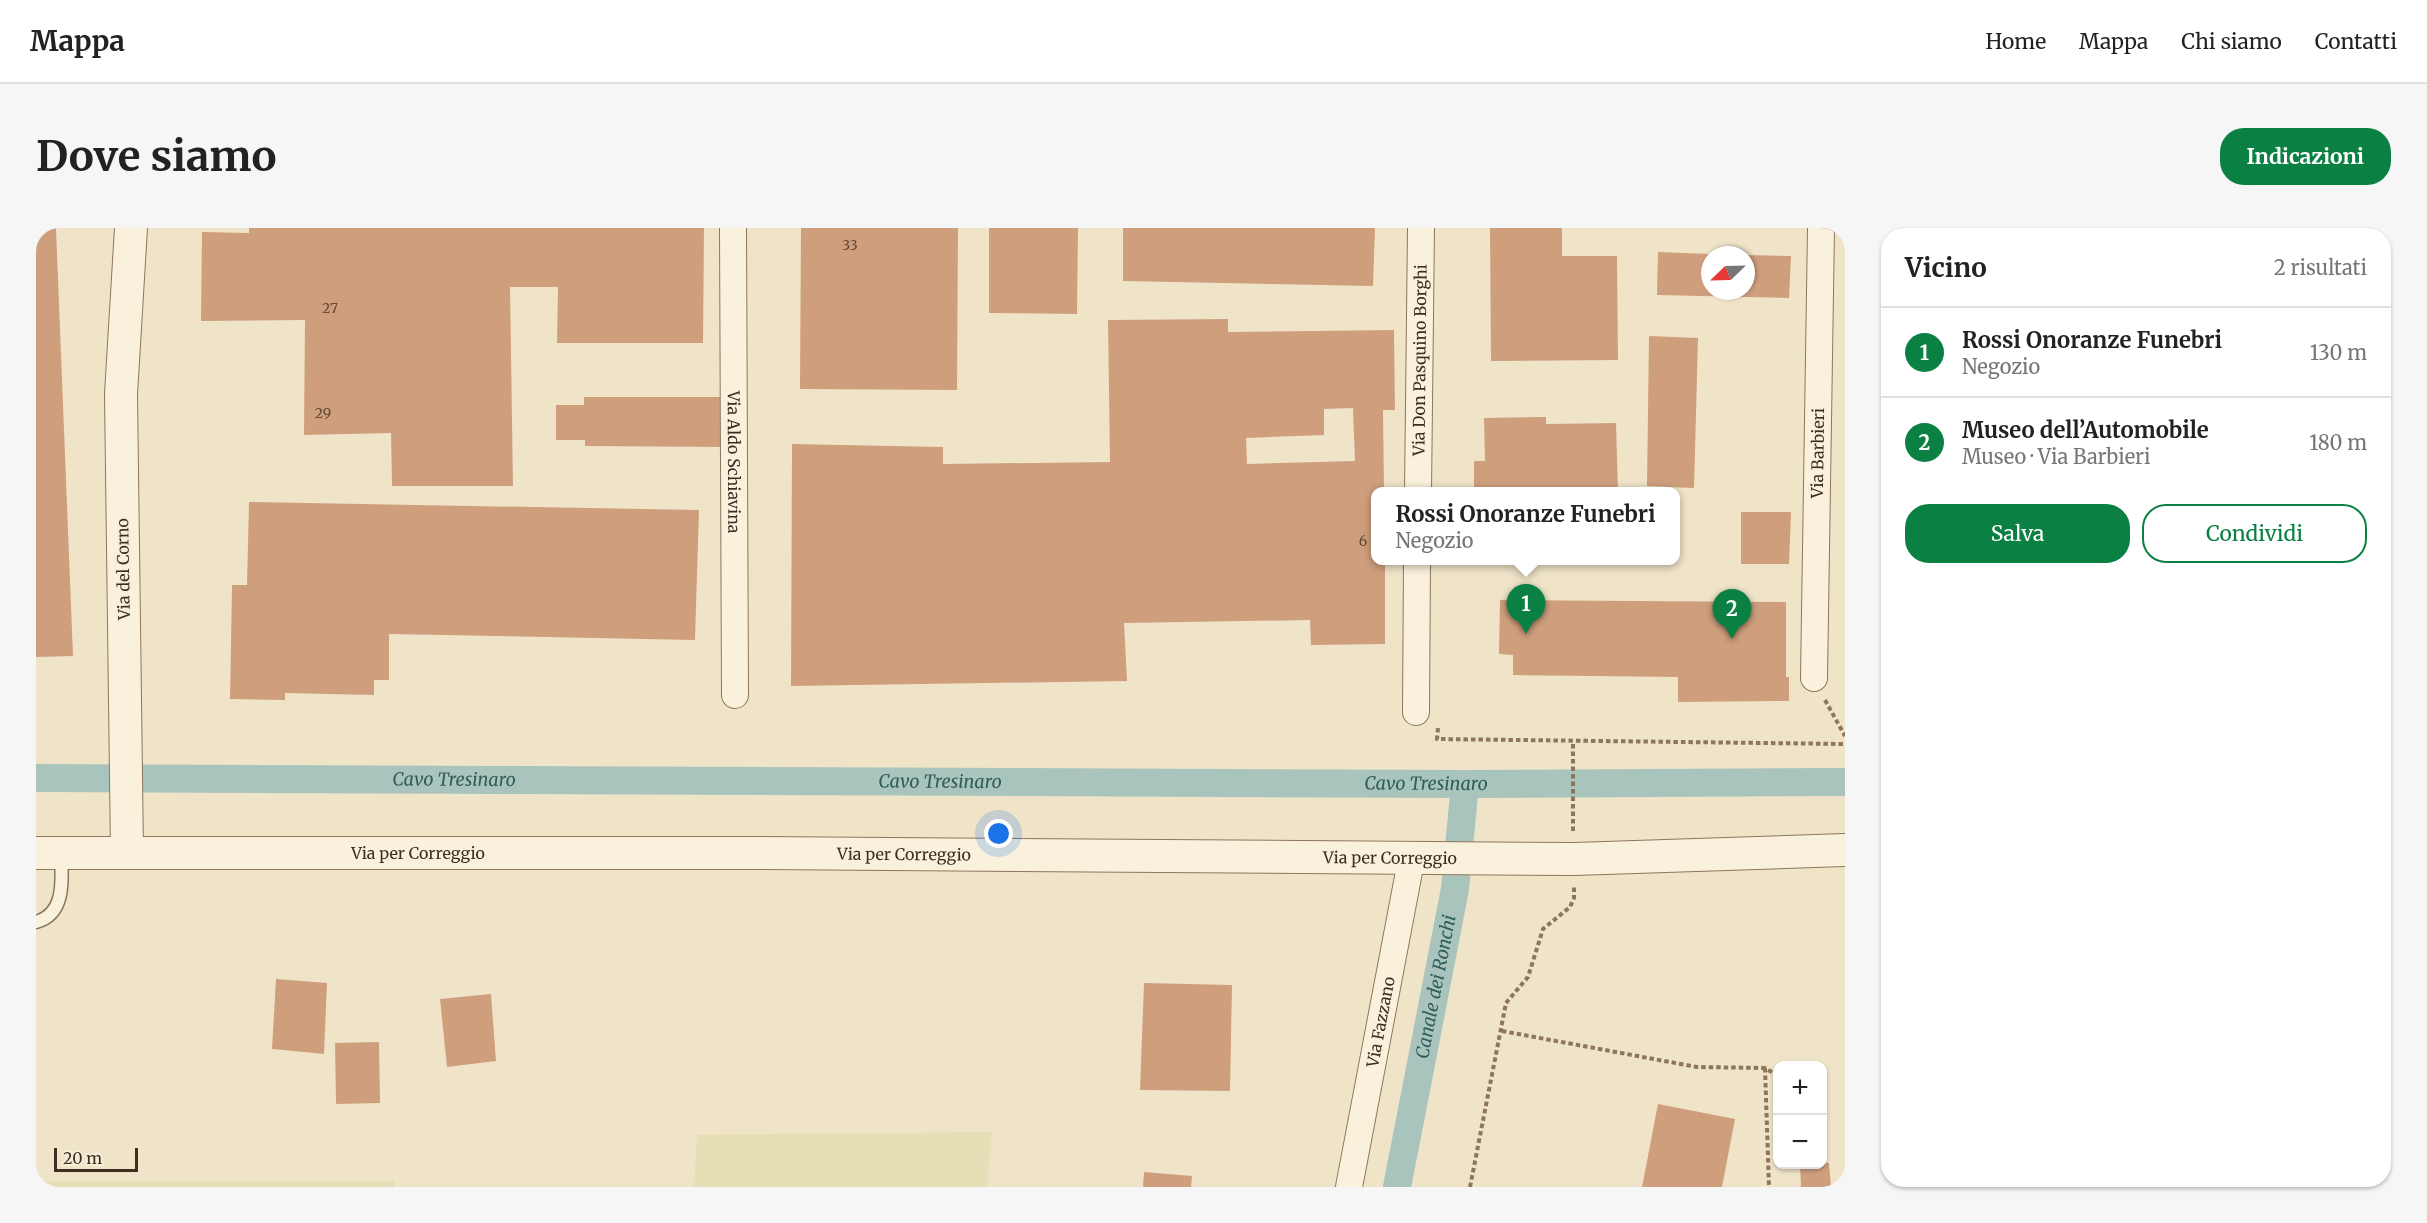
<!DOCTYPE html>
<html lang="it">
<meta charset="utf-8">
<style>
body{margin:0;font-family:Merriweather,serif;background:#f6f6f6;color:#222}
.controls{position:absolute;right:18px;bottom:18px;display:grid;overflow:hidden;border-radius:12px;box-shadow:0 2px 4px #0004}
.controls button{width:54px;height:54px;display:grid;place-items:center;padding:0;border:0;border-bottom:2px solid #e0e0e0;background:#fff;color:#222;font:30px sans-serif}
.compass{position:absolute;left:1665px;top:18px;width:54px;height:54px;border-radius:50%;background:#fff;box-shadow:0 2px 4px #0004;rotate:247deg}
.scale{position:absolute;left:18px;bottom:15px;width:84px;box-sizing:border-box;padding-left:6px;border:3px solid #3d2e20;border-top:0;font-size:16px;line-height:21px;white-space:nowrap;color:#3d2e20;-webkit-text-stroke:4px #f7eed8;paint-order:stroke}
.you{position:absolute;left:963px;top:606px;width:21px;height:21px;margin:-15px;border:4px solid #fff;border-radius:50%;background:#1a73e8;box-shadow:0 0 0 9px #1a73e833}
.badge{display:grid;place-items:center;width:39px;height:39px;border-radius:50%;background:#0b8043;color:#fff;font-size:20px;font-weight:700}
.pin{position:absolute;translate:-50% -50px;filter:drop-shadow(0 2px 3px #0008)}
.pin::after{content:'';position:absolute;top:32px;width:21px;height:18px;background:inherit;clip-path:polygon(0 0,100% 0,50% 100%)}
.popup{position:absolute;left:1335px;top:259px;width:309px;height:78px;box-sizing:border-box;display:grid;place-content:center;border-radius:12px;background:#fff;filter:drop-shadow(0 2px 4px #0005);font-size:20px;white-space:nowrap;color:#767676}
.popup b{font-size:22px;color:#222}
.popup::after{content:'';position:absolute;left:50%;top:100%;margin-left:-12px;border:12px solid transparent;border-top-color:#fff}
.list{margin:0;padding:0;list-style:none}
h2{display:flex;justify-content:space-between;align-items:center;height:78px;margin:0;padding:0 24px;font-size:26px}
h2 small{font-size:20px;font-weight:400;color:#767676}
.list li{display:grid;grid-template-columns:39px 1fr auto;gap:18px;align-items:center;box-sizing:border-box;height:90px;padding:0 24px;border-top:2px solid #e0e0e0}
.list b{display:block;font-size:22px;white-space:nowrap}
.list p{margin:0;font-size:20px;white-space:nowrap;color:#767676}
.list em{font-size:20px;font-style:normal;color:#767676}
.actions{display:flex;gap:12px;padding:18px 24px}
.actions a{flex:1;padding:14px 0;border:2px solid #0b8043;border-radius:24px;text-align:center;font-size:21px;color:#0b8043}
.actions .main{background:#0b8043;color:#fff}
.map{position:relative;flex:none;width:1809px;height:959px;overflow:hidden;border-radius:24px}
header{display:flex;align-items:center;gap:36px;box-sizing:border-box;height:84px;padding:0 30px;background:#fff;border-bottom:2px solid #e0e0e0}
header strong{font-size:28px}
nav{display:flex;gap:33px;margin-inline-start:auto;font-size:21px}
.intro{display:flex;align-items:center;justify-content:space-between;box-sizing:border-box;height:144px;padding:0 36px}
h1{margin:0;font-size:42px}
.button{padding:15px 27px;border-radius:24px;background:#0b8043;color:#fff;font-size:21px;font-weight:700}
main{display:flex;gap:36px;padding:0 36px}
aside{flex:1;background:#fff;border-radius:24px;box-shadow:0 2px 4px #0004}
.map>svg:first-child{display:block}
</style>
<header>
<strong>Mappa</strong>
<nav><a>Home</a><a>Mappa</a><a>Chi siamo</a><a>Contatti</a></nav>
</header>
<div class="intro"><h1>Dove siamo</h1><a class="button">Indicazioni</a></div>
<main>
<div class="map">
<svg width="1809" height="959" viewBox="0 0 1809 959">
<rect width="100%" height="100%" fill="#f0e4c8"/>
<!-- farmland -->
<g fill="#e6deb5">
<path d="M956,904l-5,55h-293l3,-52z"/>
<rect x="0" y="953" width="358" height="6"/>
</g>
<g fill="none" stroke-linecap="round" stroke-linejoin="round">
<!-- canal -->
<g stroke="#a9c4bc" stroke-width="28">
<path id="s1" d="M0,550l1429,6 380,-2"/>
<path id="s2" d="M1361,959l58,-298 10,-105"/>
</g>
</g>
<!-- building -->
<g fill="#cf9f7d" fill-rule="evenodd">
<path d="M0,0h20l17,428 -37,1z"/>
<path d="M213,0h455l-1,115h-146l1,-56h-48l3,199h-121l-1,-53 -87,2 1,-115 -104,1 1,-89 47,1z"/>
<path d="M765,0h157l-1,162 -157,-1z"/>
<path d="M953,0h89l-1,86 -88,-1z"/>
<path d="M1087,0h252l-2,58 -250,-5z"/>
<path d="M1454,0h72v28h55l1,104 -127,1z"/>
<path d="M1622,24l52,2v37h36v-36l45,1 -2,42 -132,-3z"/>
<path d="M1192,91v13l166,-2 1,80h-12l1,82h-8v68h9v84l-74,1 -1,-25 -186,3 3,58 -336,5 1,-242 151,3v17l167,-2 -2,-142zM1317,180l2,53 -108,3 -1,-26 78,-3v-26z"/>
<path d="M1613,108l49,2 -4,150 -47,-2z"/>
<path d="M548,169h141l1,50 -141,-1v-6h-29v-35h28z"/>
<path d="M1510,189v7l70,-1 2,69h-144v-31h11l-1,-43z"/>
<path d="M213,274l450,8 -4,130 -306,-6v46h-15v15l-89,-2v7l-55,-1 2,-114h15z"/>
<path d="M1705,284h50l-2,52h-48z"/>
<path d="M1464,372l286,2v75h3v24l-111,1v-25l-165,-2v-20l-14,-1z"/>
<path d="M240,751l51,4 -3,71 -52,-5z"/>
<path d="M1108,755l88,2 -2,106 -90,-1z"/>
<path d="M455,766l5,67 -49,6 -7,-68z"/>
<path d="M343,814l1,61 -44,1 -1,-61z"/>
<path d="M1622,876l77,15 -13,68h-80z"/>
<path d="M1786,935h7l2,24h-30l-1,-23z"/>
<path d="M1108,944l48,4 -1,11h-48z"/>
</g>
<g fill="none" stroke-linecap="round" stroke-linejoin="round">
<!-- service casing -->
<g stroke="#8d765c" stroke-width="15">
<path id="service" d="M0,694c30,-8 26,-43 25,-68"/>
</g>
<!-- minor casing -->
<g stroke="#8d765c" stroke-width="28">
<g id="minor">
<path id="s3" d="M697,0l2,467"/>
<path id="s4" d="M1382,264l3,-264"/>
<path id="s5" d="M1778,450l7,-450"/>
<path d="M1380,484l1,-152"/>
<path id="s6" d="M1313,959l63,-331"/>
</g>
</g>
<!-- tertiary casing -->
<g stroke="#8d765c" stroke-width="34">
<g id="tertiary">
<path id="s7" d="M0,625h719l819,6 271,-9"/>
<path d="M91,625l-6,-459 10,-166"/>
</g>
</g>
<!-- path -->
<g stroke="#8d765c" stroke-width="4" stroke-dasharray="4.5 3" stroke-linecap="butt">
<path d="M1789,472l20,36"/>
<path d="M1402,500l-1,11 408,5"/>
<path d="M1537,603v-90"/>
<path d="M1466,803l195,36 68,1 13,8"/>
<path d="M1729,840l4,119"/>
<path d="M1434,959l36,-184 22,-26 15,-48 27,-22 4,-9v-11"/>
</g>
<!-- service -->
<use href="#service" stroke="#faf1dc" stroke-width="12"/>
<!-- minor -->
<use href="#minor" stroke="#faf1dc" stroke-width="26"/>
<!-- tertiary -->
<use href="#tertiary" stroke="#faf1dc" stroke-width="32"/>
</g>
<g text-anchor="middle" stroke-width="4.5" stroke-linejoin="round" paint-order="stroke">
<!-- number labels -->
<g font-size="14" fill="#624a37">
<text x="814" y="22">33</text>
<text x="294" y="85">27</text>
<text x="287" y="190">29</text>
<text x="1327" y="318">6</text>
</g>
<!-- street labels -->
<g font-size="16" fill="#3d2e20" stroke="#f7eed8">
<text dy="6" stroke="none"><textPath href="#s4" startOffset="132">Via Don Pasquino Borghi</textPath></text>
<text dy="6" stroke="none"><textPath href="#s5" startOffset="225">Via Barbieri</textPath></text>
<text dy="6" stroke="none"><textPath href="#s3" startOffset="234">Via Aldo Schiavina</textPath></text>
<text transform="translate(87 341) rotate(-91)" y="6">Via del Corno</text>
<text dy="6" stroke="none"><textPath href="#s7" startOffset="382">Via per Correggio</textPath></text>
<text dy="6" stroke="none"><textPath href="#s7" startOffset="868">Via per Correggio</textPath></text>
<text dy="6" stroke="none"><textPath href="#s7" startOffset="1354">Via per Correggio</textPath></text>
<text dy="6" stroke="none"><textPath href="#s6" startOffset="168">Via Fazzano</textPath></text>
</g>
<!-- water labels -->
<g font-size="18" font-style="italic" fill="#2f5d5a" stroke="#f7eed8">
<text dy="6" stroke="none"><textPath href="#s1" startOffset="418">Cavo Tresinaro</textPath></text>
<text dy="6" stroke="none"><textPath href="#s1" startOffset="904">Cavo Tresinaro</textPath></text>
<text dy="6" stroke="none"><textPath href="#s1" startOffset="1390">Cavo Tresinaro</textPath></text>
<text dy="6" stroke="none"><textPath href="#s2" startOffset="204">Canale dei Ronchi</textPath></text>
</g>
</g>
</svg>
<div class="controls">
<button>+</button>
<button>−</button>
</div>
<svg class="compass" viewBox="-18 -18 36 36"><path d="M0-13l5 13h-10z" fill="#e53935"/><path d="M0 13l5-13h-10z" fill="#767676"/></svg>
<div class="scale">20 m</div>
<div class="you"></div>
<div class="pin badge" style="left:1490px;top:406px">1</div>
<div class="popup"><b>Rossi Onoranze Funebri</b>Negozio</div>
<div class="pin badge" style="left:1696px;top:411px">2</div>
</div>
<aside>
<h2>Vicino<small>2 risultati</small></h2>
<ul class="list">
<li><span class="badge">1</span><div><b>Rossi Onoranze Funebri</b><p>Negozio</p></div><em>130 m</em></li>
<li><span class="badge">2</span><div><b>Museo dell’Automobile</b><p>Museo · Via Barbieri</p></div><em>180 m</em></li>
</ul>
<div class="actions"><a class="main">Salva</a><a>Condividi</a></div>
</aside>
</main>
